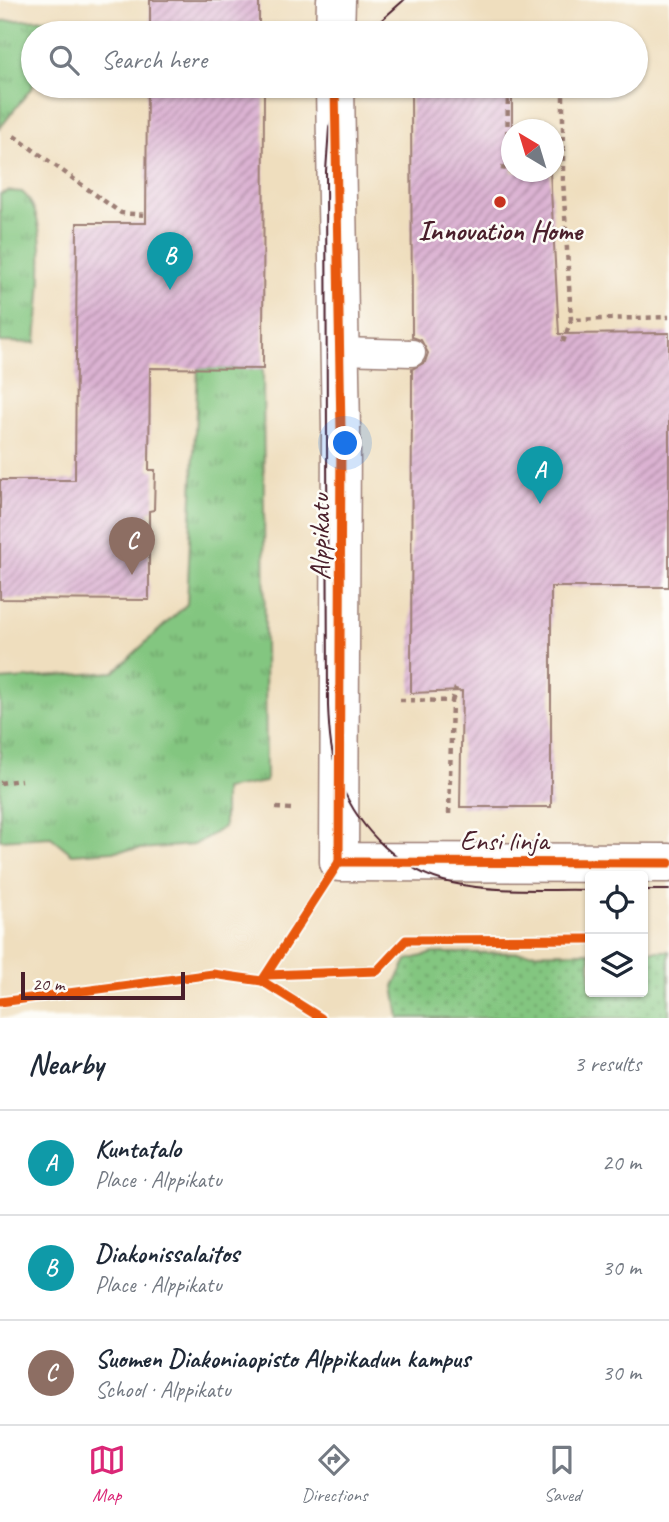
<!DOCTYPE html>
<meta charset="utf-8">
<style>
body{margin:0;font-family:Caveat,sans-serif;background:#f2f2f3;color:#1f2937}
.controls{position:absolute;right:21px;bottom:21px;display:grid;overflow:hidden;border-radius:7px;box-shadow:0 2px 5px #0004}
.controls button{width:63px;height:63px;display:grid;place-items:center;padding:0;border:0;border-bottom:2px solid #e0e1e3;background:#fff;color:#1f2937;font:35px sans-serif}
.compass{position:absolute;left:501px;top:119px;width:63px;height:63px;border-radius:50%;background:#fff;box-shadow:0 2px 5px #0004;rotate:322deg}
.scale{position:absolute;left:21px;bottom:18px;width:164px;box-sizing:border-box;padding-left:7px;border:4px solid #4a1f2b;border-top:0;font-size:19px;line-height:24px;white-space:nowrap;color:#4a1f2b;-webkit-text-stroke:5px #fdfcf7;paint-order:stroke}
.you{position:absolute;left:346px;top:444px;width:24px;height:24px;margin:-18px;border:5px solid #fff;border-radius:50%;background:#1a73e8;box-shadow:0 0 0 10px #1a73e833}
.badge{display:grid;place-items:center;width:46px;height:46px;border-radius:50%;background:#db2777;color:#fff;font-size:23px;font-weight:700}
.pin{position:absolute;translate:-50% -58px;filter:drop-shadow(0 2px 4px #0008)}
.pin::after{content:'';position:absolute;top:37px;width:24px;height:21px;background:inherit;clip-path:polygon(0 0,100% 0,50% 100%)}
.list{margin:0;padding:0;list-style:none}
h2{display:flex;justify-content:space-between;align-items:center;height:91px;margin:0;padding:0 28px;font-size:30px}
h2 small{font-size:23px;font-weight:400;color:#747a83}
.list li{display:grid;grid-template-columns:46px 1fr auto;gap:21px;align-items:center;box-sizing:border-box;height:105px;padding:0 28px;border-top:2px solid #e0e1e3}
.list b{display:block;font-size:26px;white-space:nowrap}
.list p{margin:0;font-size:23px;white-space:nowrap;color:#747a83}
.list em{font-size:23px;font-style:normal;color:#747a83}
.icon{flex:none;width:38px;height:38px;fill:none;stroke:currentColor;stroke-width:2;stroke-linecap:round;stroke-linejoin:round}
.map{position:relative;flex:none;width:669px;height:1018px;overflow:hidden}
.search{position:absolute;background:#fff;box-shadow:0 2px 5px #0004;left:21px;right:21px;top:21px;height:77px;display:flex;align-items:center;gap:18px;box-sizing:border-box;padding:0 24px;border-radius:38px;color:#747a83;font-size:26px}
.sheet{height:406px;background:#fff}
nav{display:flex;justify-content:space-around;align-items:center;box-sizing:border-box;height:98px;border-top:2px solid #e0e1e3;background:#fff;font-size:19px;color:#747a83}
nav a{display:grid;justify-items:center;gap:4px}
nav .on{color:#db2777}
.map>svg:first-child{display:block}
</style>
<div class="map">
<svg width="669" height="1018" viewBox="0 0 669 1018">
<defs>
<pattern id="grass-tufts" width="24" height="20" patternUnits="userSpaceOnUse" patternTransform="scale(1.75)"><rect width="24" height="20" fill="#83c680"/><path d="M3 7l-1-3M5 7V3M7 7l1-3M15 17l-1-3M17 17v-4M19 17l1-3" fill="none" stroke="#6da069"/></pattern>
<pattern id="park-dots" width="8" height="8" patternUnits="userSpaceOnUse" patternTransform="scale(1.75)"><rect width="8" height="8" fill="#83c680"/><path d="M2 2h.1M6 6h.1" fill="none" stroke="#6da069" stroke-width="1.8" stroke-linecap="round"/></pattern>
<pattern id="building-hatch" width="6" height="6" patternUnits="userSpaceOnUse" patternTransform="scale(1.75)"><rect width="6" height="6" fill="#dcb3d3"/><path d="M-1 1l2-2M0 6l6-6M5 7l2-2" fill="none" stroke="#b491ab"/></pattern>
</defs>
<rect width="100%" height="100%" fill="#fdfcf7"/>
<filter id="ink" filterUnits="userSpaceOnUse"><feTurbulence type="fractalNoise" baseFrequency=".0143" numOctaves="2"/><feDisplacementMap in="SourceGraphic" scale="14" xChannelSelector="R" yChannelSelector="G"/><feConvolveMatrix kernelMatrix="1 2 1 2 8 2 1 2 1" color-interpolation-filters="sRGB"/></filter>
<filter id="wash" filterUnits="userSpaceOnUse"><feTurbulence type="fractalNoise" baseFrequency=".00686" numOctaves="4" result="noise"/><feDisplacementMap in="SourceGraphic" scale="28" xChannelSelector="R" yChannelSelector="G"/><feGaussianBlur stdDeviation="1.57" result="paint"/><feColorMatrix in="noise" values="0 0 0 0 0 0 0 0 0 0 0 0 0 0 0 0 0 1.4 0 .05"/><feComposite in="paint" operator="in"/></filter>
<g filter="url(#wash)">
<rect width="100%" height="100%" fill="#efdebe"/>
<!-- grass -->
<g fill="url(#grass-tufts)" stroke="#667256" stroke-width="2">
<path d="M51,19l12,3 4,11h-34v53l-33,42v-107z"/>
<path d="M9,191l13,1c31,25 16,114 14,151l-36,-1v-148z"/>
<path d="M198,368l65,1 3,413 -42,7v38l-30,18 -122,9 -21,-17 -51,3v-160l114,-8 73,-68z"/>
</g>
<!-- park -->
<path fill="url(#park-dots)" stroke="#667256" stroke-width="2" d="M643,951h26v67h-270l-5,-32 13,-26 27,-7 156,-1v40h53z"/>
<g id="blocks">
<!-- building -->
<g fill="url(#building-hatch)">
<rect x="150" y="0" width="109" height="33"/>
<path d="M147,86h117l-1,283 -113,-1 -1,102h6l-1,40 -5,1v89l-149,-1v-119h75l2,-257h69z"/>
<path d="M411,86h101v86h38l9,162 110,-1v254h-118v220h-91l2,-116 -51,2 1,-324 13,-7 3,-9 -7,-13 -9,-3z"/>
</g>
</g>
</g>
<g filter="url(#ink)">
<use href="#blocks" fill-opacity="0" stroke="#9c7e74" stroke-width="2"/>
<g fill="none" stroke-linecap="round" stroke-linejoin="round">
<!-- service casing -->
<g stroke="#9c7e74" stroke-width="29">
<path id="service" d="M340,351l72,2"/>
</g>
<!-- minor casing -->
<g stroke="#9c7e74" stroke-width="41">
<g id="minor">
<path d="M335,33l1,-33"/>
<path d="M335,86l6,345 -2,431 330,1"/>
</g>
</g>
<!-- path -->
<g stroke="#9c7e74" stroke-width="4.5" stroke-dasharray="5 5" stroke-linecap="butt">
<path d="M563,86v93l8,141 98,-3"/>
<path d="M50,89l97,-2"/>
<path d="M14,136l107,77 25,2"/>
<path d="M501,168l6,1 1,-83"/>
<path d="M563,342l8,-22"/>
<path d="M400,700l52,1 -3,114"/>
<path d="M452,701l4,-13"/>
<path d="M0,783l21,-3"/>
<path d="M276,808l16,1"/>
</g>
<!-- service -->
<use href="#service" stroke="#fff" stroke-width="26"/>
<!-- minor -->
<use href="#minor" stroke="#fff" stroke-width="38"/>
<!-- tram -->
<g stroke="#4a1f2b" stroke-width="2">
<path d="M367,33l37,-33"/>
<path d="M339,86l-10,42 -3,43 2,535c1,26 3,53 13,78 18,46 62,89 111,99 45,10 93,6 138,7"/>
<path d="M643,890h26"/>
</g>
<!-- cycleway casing -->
<g stroke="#fdfcf7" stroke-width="13">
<g id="cycleway">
<path d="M335,86l6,345 -2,431"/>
<path d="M339,862l330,1"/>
<path d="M267,975l110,-4 29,-31 184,-1"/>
<path d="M262,981l77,-119"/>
<path d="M0,1002l213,-28 49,7 59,37"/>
</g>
</g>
<!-- cycleway -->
<use href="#cycleway" stroke="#e8590c" stroke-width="9"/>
</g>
</g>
<!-- markers -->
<circle fill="#c8321e" stroke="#fdfcf7" stroke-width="2.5" cx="500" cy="202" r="7"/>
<g text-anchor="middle" stroke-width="5" stroke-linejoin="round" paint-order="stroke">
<!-- poi labels -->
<g font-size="28" font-weight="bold" fill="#4a1f2b" stroke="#fdfcf7">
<text x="500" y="240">Innovation Home</text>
</g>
<!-- street labels -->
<g font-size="28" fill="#4a1f2b" stroke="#fdfcf7">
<text transform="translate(319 537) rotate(-90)" y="10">Alppikatu</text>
<text x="504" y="850">Ensi linja</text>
</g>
</g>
</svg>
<div class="controls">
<button><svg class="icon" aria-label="locate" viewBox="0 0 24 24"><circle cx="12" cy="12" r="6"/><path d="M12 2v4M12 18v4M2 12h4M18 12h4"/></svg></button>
<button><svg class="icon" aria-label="layers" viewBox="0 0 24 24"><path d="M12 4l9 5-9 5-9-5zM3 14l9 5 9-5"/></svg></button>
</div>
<svg class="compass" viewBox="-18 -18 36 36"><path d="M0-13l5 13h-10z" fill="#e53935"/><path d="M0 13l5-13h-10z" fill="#747a83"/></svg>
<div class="scale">20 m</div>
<div class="you"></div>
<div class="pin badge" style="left:540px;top:504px;background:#0f9aa8">A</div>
<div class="pin badge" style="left:170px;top:290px;background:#0f9aa8">B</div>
<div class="pin badge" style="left:132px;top:575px;background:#8d6e63">C</div>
<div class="search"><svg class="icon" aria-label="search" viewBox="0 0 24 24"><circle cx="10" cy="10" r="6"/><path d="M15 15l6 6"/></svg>Search here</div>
</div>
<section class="sheet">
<h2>Nearby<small>3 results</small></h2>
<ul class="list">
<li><span class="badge" style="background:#0f9aa8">A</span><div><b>Kuntatalo</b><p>Place · Alppikatu</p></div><em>20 m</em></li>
<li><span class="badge" style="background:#0f9aa8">B</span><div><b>Diakonissalaitos</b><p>Place · Alppikatu</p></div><em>30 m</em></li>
<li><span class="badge" style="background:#8d6e63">C</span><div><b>Suomen Diakoniaopisto Alppikadun kampus</b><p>School · Alppikatu</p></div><em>30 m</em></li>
</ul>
</section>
<nav>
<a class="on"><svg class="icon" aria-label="map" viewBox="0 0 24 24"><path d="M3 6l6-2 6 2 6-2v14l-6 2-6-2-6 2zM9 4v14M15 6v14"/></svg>Map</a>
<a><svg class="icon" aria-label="directions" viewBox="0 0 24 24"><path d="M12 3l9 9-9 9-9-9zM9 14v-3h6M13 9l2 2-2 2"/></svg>Directions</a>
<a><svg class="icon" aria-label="saved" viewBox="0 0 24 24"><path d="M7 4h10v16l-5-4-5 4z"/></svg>Saved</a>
</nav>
